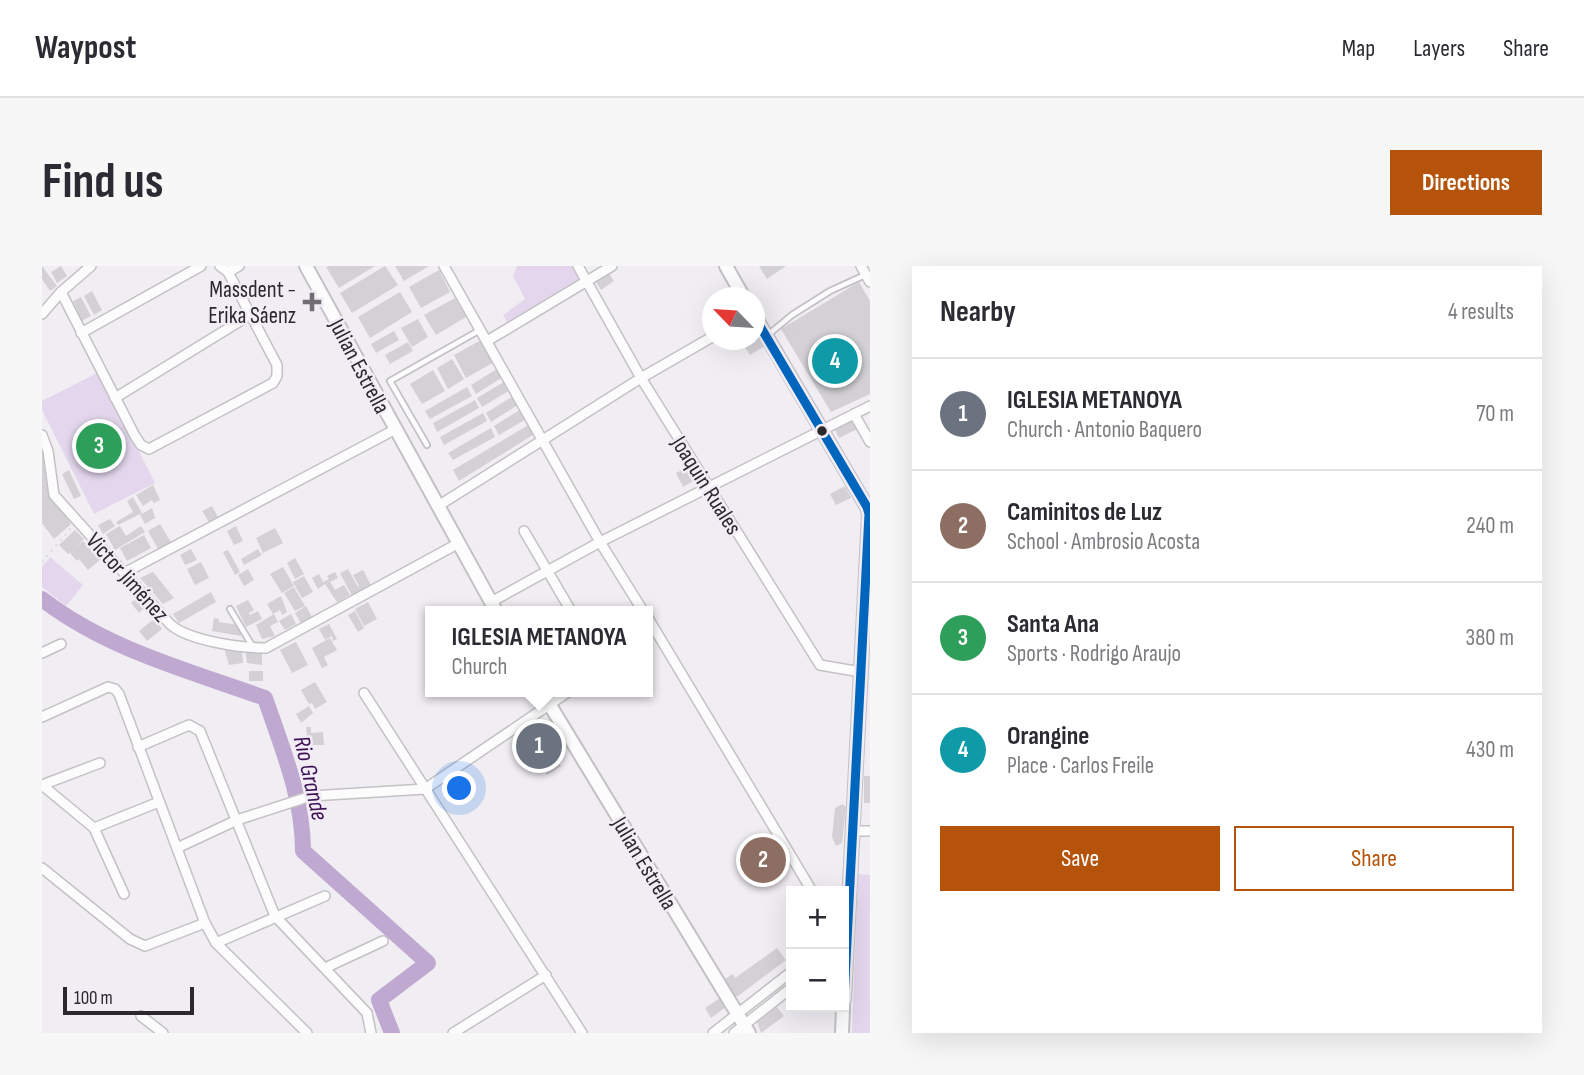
<!DOCTYPE html>
<meta charset="utf-8">
<style>
body{margin:0;font-family:"Sofia Sans Condensed",sans-serif;background:#f7f7f7;color:#2b2b33}
.controls{position:absolute;right:21px;bottom:21px;display:grid;overflow:hidden;border-radius:0px;box-shadow:0 7px 28px #0002}
.controls button{width:63px;height:63px;display:grid;place-items:center;padding:0;border:0;border-bottom:2px solid #e1e1e2;background:#fff;color:#2b2b33;font:35px sans-serif}
.compass{position:absolute;left:660px;top:21px;width:63px;height:63px;border-radius:50%;background:#fff;box-shadow:0 7px 28px #0002;rotate:295deg}
.scale{position:absolute;left:21px;bottom:18px;width:131px;box-sizing:border-box;padding-left:7px;border:4px solid #2b292c;border-top:0;font-size:19px;line-height:24px;white-space:nowrap;color:#2b292c;-webkit-text-stroke:5px #f1ecf5;paint-order:stroke}
.you{position:absolute;left:418px;top:523px;width:24px;height:24px;margin:-18px;border:5px solid #fff;border-radius:50%;background:#1a73e8;box-shadow:0 0 0 10px #1a73e833}
.badge{display:grid;place-items:center;width:46px;height:46px;border-radius:50%;background:#b45309;color:#fff;font-size:23px;font-weight:700}
.pin{position:absolute;translate:-50% -50%;border:4px solid #fff;box-shadow:0 2px 7px #0006}
.popup{position:absolute;left:383px;top:340px;width:228px;height:91px;box-sizing:border-box;display:grid;place-content:center;border-radius:0px;background:#fff;filter:drop-shadow(0 2px 5px #0005);font-size:23px;white-space:nowrap;color:#7c7c81}
.popup b{font-size:26px;color:#2b2b33}
.popup::after{content:'';position:absolute;left:50%;top:100%;margin-left:-14px;border:14px solid transparent;border-top-color:#fff}
.list{margin:0;padding:0;list-style:none}
h2{display:flex;justify-content:space-between;align-items:center;height:91px;margin:0;padding:0 28px;font-size:30px}
h2 small{font-size:23px;font-weight:400;color:#7c7c81}
.list li{display:grid;grid-template-columns:46px 1fr auto;gap:21px;align-items:center;box-sizing:border-box;height:112px;padding:0 28px;border-top:2px solid #e1e1e2}
.list b{display:block;font-size:26px;white-space:nowrap}
.list p{margin:0;font-size:23px;white-space:nowrap;color:#7c7c81}
.list em{font-size:23px;font-style:normal;color:#7c7c81}
.actions{display:flex;gap:14px;padding:21px 28px}
.actions a{flex:1;padding:16px 0;border:2px solid #b45309;border-radius:0px;text-align:center;font-size:24px;color:#b45309}
.actions .main{background:#b45309;color:#fff}
.map{position:relative;flex:none;width:828px;height:767px;overflow:hidden;border-radius:0px}
header{display:flex;align-items:center;gap:42px;box-sizing:border-box;height:98px;padding:0 35px;background:#fff;border-bottom:2px solid #e1e1e2}
header strong{font-size:33px}
nav{display:flex;gap:38px;margin-inline-start:auto;font-size:24px}
.intro{display:flex;align-items:center;justify-content:space-between;box-sizing:border-box;height:168px;padding:0 42px}
h1{margin:0;font-size:49px}
.button{padding:18px 32px;border-radius:0px;background:#b45309;color:#fff;font-size:24px;font-weight:700}
main{display:flex;gap:42px;padding:0 42px}
aside{flex:1;background:#fff;border-radius:0px;box-shadow:0 7px 28px #0002}
.map>svg:first-child{display:block}
</style>
<header>
<strong>Waypost</strong>
<nav><a>Map</a><a>Layers</a><a>Share</a></nav>
</header>
<div class="intro"><h1>Find us</h1><a class="button">Directions</a></div>
<main>
<div class="map">
<svg width="828" height="767" viewBox="0 0 828 767">
<rect width="100%" height="100%" fill="#f1eef3"/>
<!-- green -->
<g fill="#e4d7ed">
<path d="M475,0h66l5,8 -80,50 -5,-9 22,-16 -12,-23z"/>
<path d="M57,106l56,111 -61,31 -52,-104v-9z"/>
<path d="M8,291l33,28 -17,21 -24,-19v-20z"/>
<path d="M816,608l12,1v158h-18z"/>
</g>
<g fill="none" stroke-linecap="round" stroke-linejoin="round">
<!-- river -->
<path stroke="#c0a9d1" stroke-width="16" d="M0,333c64,50 148,72 223,99 17,50 38,99 38,153l125,112 -49,37 13,33"/>
</g>
<!-- building -->
<g fill="#d3d1d5">
<path d="M0,0l15,20 -7,5 -8,-12z"/>
<path d="M19,0l6,10 -10,7 -6,-11z"/>
<path d="M287,0h46l-36,22 -13,-21z"/>
<path d="M343,0l13,19 -46,28 -12,-20z"/>
<path d="M353,0h34l-25,15z"/>
<path d="M717,0h27l-19,13z"/>
<path d="M397,4l11,22 -29,16 -12,-21z"/>
<path d="M566,6l6,9 -13,9 -6,-10z"/>
<path d="M817,16l11,19v93l-39,18 -50,-83z"/>
<path d="M50,25l10,19 -8,5 -10,-19z"/>
<path d="M358,26l12,20 -42,26 -12,-21z"/>
<path d="M39,31l10,19 -9,5 -9,-20z"/>
<path d="M413,32l11,19 -30,18 -12,-20z"/>
<path d="M376,53l10,18 -16,10 -11,-19z"/>
<path d="M352,65l5,9 -23,13 -5,-9z"/>
<path d="M716,67l7,13 -15,9 -8,-13 12,-2v-5z"/>
<path d="M441,73l13,22 -30,17 -12,-23z"/>
<path d="M366,76l5,9 -23,13 -5,-9z"/>
<path d="M410,93l12,20 -16,10 -11,-21z"/>
<path d="M458,101l6,8 -30,19 -5,-9z"/>
<path d="M391,104l12,21 -23,13 -12,-20z"/>
<path d="M465,114l5,9 -30,18 -5,-9z"/>
<path d="M425,121l5,9 -42,23 -5,-8z"/>
<path d="M473,129l6,8 -30,19 -5,-9z"/>
<path d="M433,134l4,8 -42,24 -4,-9z"/>
<path d="M481,142l5,10 -29,17 -5,-9z"/>
<path d="M441,147l4,8 -43,24 -4,-8z"/>
<path d="M809,153l6,10 -18,9 -5,-10z"/>
<path d="M488,158l6,9 -77,48 -6,-11z"/>
<path d="M449,162l4,9 -42,23 -5,-7z"/>
<path d="M0,183l3,8v17l5,19 21,31 -17,15 -12,-16z"/>
<path d="M648,200l7,13 -14,8 -7,-14z"/>
<path d="M27,204l12,26 -7,3 -12,-25z"/>
<path d="M111,219l7,15 -6,3 -2,-3 -9,6 -7,-11z"/>
<path d="M803,220l6,12 -15,7 -6,-11z"/>
<path d="M91,231l9,16 -24,12 -2,-3 17,-10 -6,-11z"/>
<path d="M170,240l6,11 -9,5 -7,-11z"/>
<path d="M110,242l3,10 -10,6 -5,-9z"/>
<path d="M68,253l5,7 -12,8 -5,-9z"/>
<path d="M118,258l11,18 -13,7 -10,-18z"/>
<path d="M78,260l6,10 15,-10 4,6 -30,18 -9,-16z"/>
<path d="M194,260l7,15 -9,4 -7,-14z"/>
<path d="M233,262l8,15 -20,10 -7,-15z"/>
<path d="M33,264l9,9 -9,9 8,-7 18,18 -13,11 -9,-11 -2,2 -7,-8 -2,1 -9,-9z"/>
<path d="M102,269l7,13 -24,13 -7,-13z"/>
<path d="M149,283l6,11 -12,5 -5,-10z"/>
<path d="M216,283l4,6 -18,10 -3,-6z"/>
<path d="M186,284l12,22 -5,3 -12,-23z"/>
<path d="M253,292l9,16 -9,5 -8,-16z"/>
<path d="M159,296l8,16 -14,7 -8,-16z"/>
<path d="M241,301l11,19 -12,7 -12,-19z"/>
<path d="M206,303l6,11 -10,6 -6,-11z"/>
<path d="M306,303l10,18 1,-1 -6,-11 10,-5 8,15 -19,11 -12,-23z"/>
<path d="M111,306l21,26 -11,6 -23,-26z"/>
<path d="M293,306l3,6 -8,4 5,8 9,-5 6,10 -13,7 -12,-18 -7,5 -6,-11 7,-4 4,8 6,-3 -2,-3z"/>
<path d="M262,310l9,16 -11,6 -9,-16z"/>
<path d="M252,321l11,19 -10,5 -11,-18z"/>
<path d="M169,326l5,10 -37,21 -6,-9z"/>
<path d="M99,328l8,9 -10,10 -8,-10z"/>
<path d="M239,330l6,16 -5,3 -2,-5 -7,4 -6,-10z"/>
<path d="M206,334l6,10 -5,3 1,2 8,-4 4,8 -16,8 -10,-21z"/>
<path d="M326,336l9,17 -13,7 -9,-17z"/>
<path d="M264,340l6,11 -11,6 -6,-10z"/>
<path d="M313,345l9,17 -6,4 -10,-17z"/>
<path d="M232,348l4,8 -8,4 5,10 -13,3 -6,-14z"/>
<path d="M249,348l5,10 -11,6 -6,-9z"/>
<path d="M172,352l5,1v3l19,3 3,11 -29,-5z"/>
<path d="M112,353l8,10 -15,12 -8,-10z"/>
<path d="M287,358l8,15 -4,2 -1,-5 -7,4 -6,-11z"/>
<path d="M288,372l7,12 -13,7 4,8 -6,3 -10,-20z"/>
<path d="M254,376l12,23 -16,8 -12,-23z"/>
<path d="M182,382l18,3 1,12 -14,2z"/>
<path d="M203,383l17,3v13l-15,-2z"/>
<rect x="207" y="405" width="14" height="10"/>
<path d="M273,416l12,20 -12,7 -3,-6 -3,1 -8,-14z"/>
<path d="M267,440l4,7 -12,10 -5,-9z"/>
<path d="M264,461h5v6l12,-1 1,13h-16z"/>
<path d="M502,474l17,26 -14,9 -17,-27z"/>
<rect x="822" y="510" width="6" height="27"/>
<path d="M800,538l4,3 -4,36 -6,3 -4,-9 3,-29z"/>
<path d="M735,682l9,12 -48,36h-4l-11,-16 10,-6 2,4z"/>
<path d="M678,732l6,9 -15,11 -6,-10z"/>
<path d="M735,741l7,9 -23,17 -4,-11z"/>
</g>
<g fill="none" stroke-linecap="round" stroke-linejoin="round">
<!-- lane casing -->
<g stroke="#c4c1c5" stroke-width="8">
<g id="lane">
<path d="M727,68l23,-19 38,-24 35,-16"/>
<path d="M385,179l-37,-64 90,-51"/>
<path d="M188,343l23,38"/>
</g>
</g>
<!-- street casing -->
<g stroke="#c4c1c5" stroke-width="12">
<g id="street">
<path d="M178,0l8,6 11,-6"/>
<path d="M402,0l156,276 43,69"/>
<path d="M536,0l63,112 179,287 41,7"/>
<path d="M819,0l9,16"/>
<path d="M19,26l74,144 6,9 8,4 124,-66 4,-7v-11l-49,-93"/>
<path d="M0,48l19,-22 30,-26"/>
<path d="M39,67l120,-67"/>
<path d="M445,75l125,-75"/>
<path d="M73,132l135,-83"/>
<path d="M812,148l16,28"/>
<path d="M0,169l6,16 6,44 116,129c18,17 72,24 96,24l193,-105"/>
<path d="M396,240l203,-128 71,-41"/>
<path d="M482,265l47,80"/>
<path d="M84,306l268,-142"/>
<path d="M449,336l109,-60 270,-136"/>
<path d="M606,352l164,273"/>
<path d="M0,387l19,-9"/>
<path d="M322,427l218,340"/>
<path d="M0,451l66,-30 7,2 4,5 86,229 11,20 91,90"/>
<path d="M96,481l51,-22 11,6 75,185 92,97 4,20"/>
<path d="M0,519l52,43 30,66"/>
<path d="M0,519l58,-22"/>
<path d="M52,562l65,-26"/>
<path d="M810,565h18"/>
<path d="M135,582l60,-28 74,-24 114,-7 143,-97"/>
<path d="M0,602l88,71 15,7 60,-23"/>
<path d="M174,677l109,-47"/>
<path d="M283,702l58,-27"/>
<path d="M99,750l22,17"/>
<path d="M411,767l93,-58"/>
<path d="M671,767l78,-61"/>
<path d="M692,767l57,-45"/>
</g>
</g>
<!-- secondary casing -->
<g stroke="#c4c1c5" stroke-width="16">
<g id="secondary">
<path d="M264,0l190,345"/>
<path d="M684,0l18,32"/>
<path d="M712,49l113,192 2,7 -25,485"/>
<path d="M500,426l207,341"/>
<path d="M800,767l1,-26"/>
</g>
</g>
<!-- path -->
<path stroke="#dbdadc" stroke-width="2" stroke-dasharray="2 5" stroke-linecap="butt" d="M0,296l29,-34"/>
<!-- lane -->
<use href="#lane" stroke="#fdfcfd" stroke-width="4.5"/>
<!-- street -->
<use href="#street" stroke="#fdfcfd" stroke-width="9"/>
<!-- secondary -->
<use href="#secondary" stroke="#fdfcfd" stroke-width="12"/>
<!-- bus-1 casing -->
<g stroke="#f1ecf5" stroke-width="14">
<path id="bus-1" d="M712,50l113,191 2,7 -25,485"/>
</g>
<!-- bus-1 -->
<use href="#bus-1" stroke="#0065bd" stroke-width="9"/>
</g>
<!-- markers -->
<path fill="#706e72" stroke="#f1ecf5" stroke-width="2.5" d="M266.5 25.5h7v7h7v7h-7v7h-7v-7h-7v-7h7z"/>
<circle fill="#2b292c" stroke="#f1ecf5" stroke-width="2.5" cx="780" cy="165" r="6"/>
<g text-anchor="middle" stroke-width="5" stroke-linejoin="round" paint-order="stroke">
<!-- poi labels -->
<g font-size="23" fill="#2b292c" stroke="#f1ecf5" text-anchor="end">
<text x="254" y="31">Massdent -<tspan x="254" dy="26">Erika Sáenz</tspan></text>
</g>
<!-- street labels -->
<g font-size="23" fill="#2b292c" stroke="#f1ecf5">
<text transform="translate(318 100) rotate(62)" y="8">Julian Estrella</text>
<text transform="translate(665 219) rotate(58)" y="8">Joaquin Ruales</text>
<text transform="translate(86 311) rotate(48)" y="8">Victor Jiménez</text>
<text transform="translate(603 597) rotate(59)" y="8">Julian Estrella</text>
</g>
<!-- water labels -->
<g font-size="24" font-style="italic" fill="#3c1153" stroke="#f1ecf5">
<text transform="translate(269 512) rotate(77)" y="8">Rio Grande</text>
</g>
</g>
</svg>
<div class="controls">
<button>+</button>
<button>−</button>
</div>
<svg class="compass" viewBox="-18 -18 36 36"><path d="M0-13l5 13h-10z" fill="#e53935"/><path d="M0 13l5-13h-10z" fill="#7c7c81"/></svg>
<div class="scale">100 m</div>
<div class="you"></div>
<div class="pin badge" style="left:497px;top:480px;background:#6b7280">1</div>
<div class="popup"><b>IGLESIA METANOYA</b>Church</div>
<div class="pin badge" style="left:721px;top:594px;background:#8d6e63">2</div>
<div class="pin badge" style="left:57px;top:180px;background:#2e9e5b">3</div>
<div class="pin badge" style="left:793px;top:95px;background:#0f9aa8">4</div>
</div>
<aside>
<h2>Nearby<small>4 results</small></h2>
<ul class="list">
<li><span class="badge" style="background:#6b7280">1</span><div><b>IGLESIA METANOYA</b><p>Church · Antonio Baquero</p></div><em>70 m</em></li>
<li><span class="badge" style="background:#8d6e63">2</span><div><b>Caminitos de Luz</b><p>School · Ambrosio Acosta</p></div><em>240 m</em></li>
<li><span class="badge" style="background:#2e9e5b">3</span><div><b>Santa Ana</b><p>Sports · Rodrigo Araujo</p></div><em>380 m</em></li>
<li><span class="badge" style="background:#0f9aa8">4</span><div><b>Orangine</b><p>Place · Carlos Freile</p></div><em>430 m</em></li>
</ul>
<div class="actions"><a class="main">Save</a><a>Share</a></div>
</aside>
</main>
